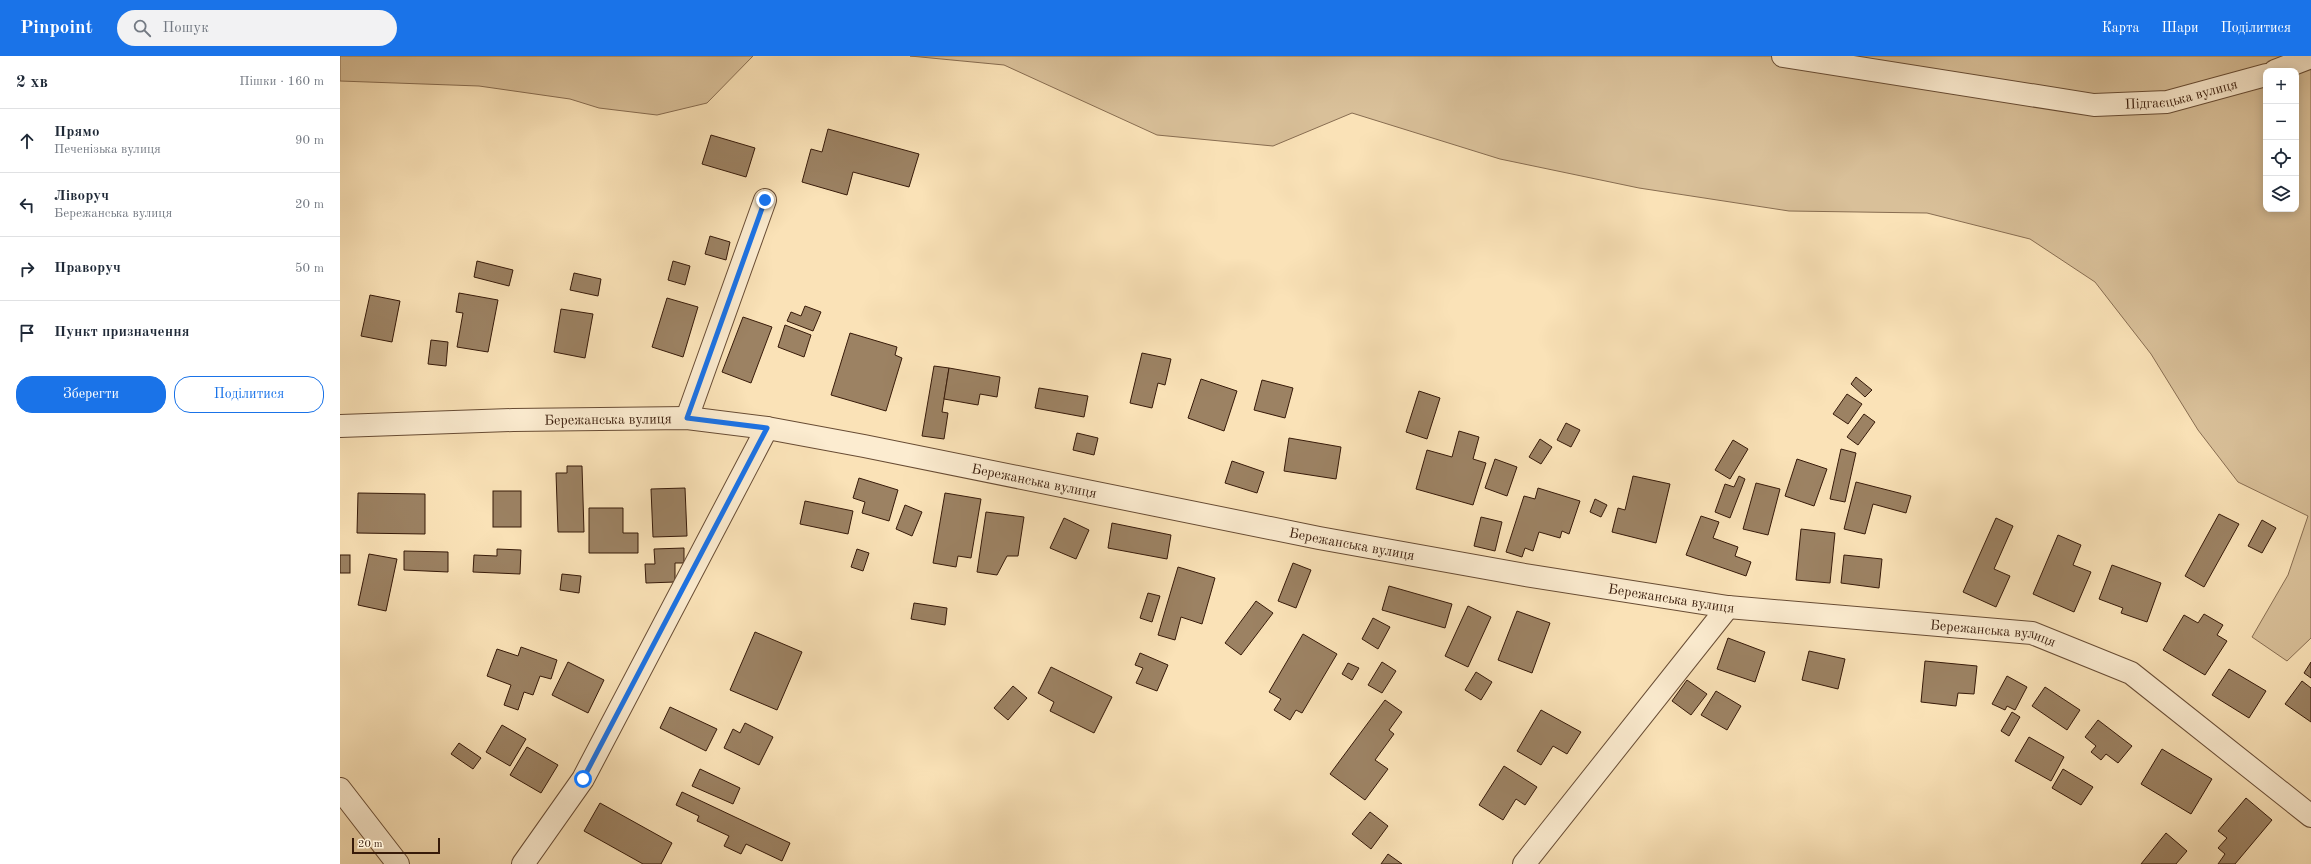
<!DOCTYPE html>
<html lang="uk">
<meta charset="utf-8">
<style>
body{margin:0;font-family:"Old Standard TT",serif;background:#f2f2f3;color:#1f2937}
.controls{position:absolute;right:12px;top:12px;display:grid;overflow:hidden;border-radius:8px;box-shadow:0 2px 10px #0003}
.controls button{width:36px;height:36px;display:grid;place-items:center;padding:0;border:0;border-bottom:1px solid #e0e1e3;background:#fff;color:#1f2937;font:20px sans-serif}
.scale{position:absolute;left:12px;bottom:10px;width:88px;box-sizing:border-box;padding-left:4px;border:2px solid #371a09;border-top:0;font-size:11px;line-height:14px;white-space:nowrap;color:#371a09;-webkit-text-stroke:3px #fcecd0;paint-order:stroke}
.stop{position:absolute;width:12px;height:12px;margin:-9px;border:3px solid #1a73e8;border-radius:50%;background:#fff}
.stop.end{background:#1a73e8;border-color:#fff;box-shadow:0 1px 4px #0008}
.list{margin:0;padding:0;list-style:none}
h2{display:flex;justify-content:space-between;align-items:center;height:52px;margin:0;padding:0 16px;font-size:17px}
h2 small{font-size:13px;font-weight:400;color:#747a83}
.list li{display:grid;grid-template-columns:26px 1fr auto;gap:12px;align-items:center;box-sizing:border-box;height:64px;padding:0 16px;border-top:1px solid #e0e1e3}
.list b{display:block;font-size:15px;white-space:nowrap}
.list p{margin:0;font-size:13px;white-space:nowrap;color:#747a83}
.list em{font-size:13px;font-style:normal;color:#747a83}
.actions{display:flex;gap:8px;padding:12px 16px}
.actions a{flex:1;padding:9px 0;border:1px solid #1a73e8;border-radius:16px;text-align:center;font-size:14px;color:#1a73e8}
.actions .main{background:#1a73e8;color:#fff}
.icon{flex:none;width:22px;height:22px;fill:none;stroke:currentColor;stroke-width:2;stroke-linecap:round;stroke-linejoin:round}
.map{position:relative;flex:none;width:1971px;height:808px;overflow:hidden}
header{display:flex;align-items:center;gap:24px;box-sizing:border-box;height:56px;padding:0 20px;background:#1a73e8;color:#fff}
header strong{font-size:19px}
nav{display:flex;gap:22px;margin-inline-start:auto;font-size:14px}
.search{width:280px;height:36px;background:#f2f2f3;display:flex;align-items:center;gap:10px;box-sizing:border-box;padding:0 14px;border-radius:22px;color:#747a83;font-size:15px}
main{display:flex}
aside{flex:1;background:#fff}
.map>svg:first-child{display:block}
</style>
<header>
<strong>Pinpoint</strong>
<div class="search"><svg class="icon" aria-label="search" viewBox="0 0 24 24"><circle cx="10" cy="10" r="6"/><path d="M15 15l6 6"/></svg>Пошук</div>
<nav><a>Карта</a><a>Шари</a><a>Поділитися</a></nav>
</header>
<main>
<aside>
<h2>2 хв<small>Пішки · 160 m</small></h2>
<ul class="list">
<li><svg class="icon" aria-label="ahead" viewBox="0 0 24 24"><path d="M12 20V5M6 11l6-6 6 6"/></svg><div><b>Прямо</b><p>Печенізька вулиця</p></div><em>90 m</em></li>
<li><svg class="icon" aria-label="left" viewBox="0 0 24 24"><path d="M17 20v-9H6M10 6l-5 5 5 5"/></svg><div><b>Ліворуч</b><p>Бережанська вулиця</p></div><em>20 m</em></li>
<li><svg class="icon" aria-label="right" viewBox="0 0 24 24"><path d="M7 20v-9h11M14 6l5 5-5 5"/></svg><div><b>Праворуч</b></div><em>50 m</em></li>
<li><svg class="icon" aria-label="arrive" viewBox="0 0 24 24"><path d="M6 21V4h12l-3 4 3 4H6"/></svg><div><b>Пункт призначення</b></div></li>
</ul>
<div class="actions"><a class="main">Зберегти</a><a>Поділитися</a></div>
</aside>
<div class="map">
<svg width="1971" height="808" viewBox="0 0 1971 808">
<rect width="100%" height="100%" fill="#fae2b7"/>
<filter id="stains"><feTurbulence type="fractalNoise" baseFrequency=".005" numOctaves="4"/><feColorMatrix values="0 0 0 0 .2 0 0 0 0 .09 0 0 0 0 .02 0 0 0 .5 -.17"/></filter>
<radialGradient id="worn" r=".72"><stop offset=".6" stop-color="#630" stop-opacity="0"/><stop offset="1" stop-color="#630" stop-opacity=".3"/></radialGradient>
<!-- green -->
<g fill="#d9c099" stroke="#886d51" fill-rule="evenodd">
<path d="M0,0h413l-46,47 -50,12 -58,-7 -29,-9 -91,-13 -139,-5z"/>
<path d="M570,0h1401v582l-24,23 -35,-24 36,-62 20,-59 -70,-34 -40,-52 -47,-76 -56,-72 -65,-43 -103,-26 -138,-2 -150,-23 -139,-29 -148,-46 -79,33 -116,-11 -153,-70zM1926,15h30v138h-30z"/>
</g>
<!-- building -->
<g fill="#9c8263" stroke="#371a09">
<path d="M488,73l91,25 -10,33 -56,-15 -6,23 -45,-13 9,-33 11,3z"/>
<path d="M371,79l44,13 -9,29 -44,-13z"/>
<path d="M370,180l20,6 -4,18 -21,-6z"/>
<path d="M137,205l36,9 -4,16 -35,-9z"/>
<path d="M333,205l17,5 -5,19 -17,-5z"/>
<path d="M234,217l27,6 -3,17 -28,-6z"/>
<path d="M119,237l39,7 -10,52 -31,-5 6,-34 -7,-1z"/>
<path d="M30,239l30,6 -8,41 -31,-6z"/>
<path d="M327,242l31,9 -15,50 -31,-10z"/>
<path d="M465,250l16,6 -8,19 -26,-10 4,-9 10,4z"/>
<path d="M221,253l32,5 -8,44 -31,-6z"/>
<path d="M403,261l29,10 -21,56 -29,-11z"/>
<path d="M445,269l26,10 -7,22 -26,-10z"/>
<path d="M510,277l47,14 -2,8 7,3 -16,53 -55,-16z"/>
<path d="M91,284l17,2 -2,24 -18,-2z"/>
<path d="M802,297l29,6 -6,26 -7,-2 -6,25 -22,-5z"/>
<path d="M594,310l15,2 -7,44 6,1 -4,26 -22,-3z"/>
<path d="M609,312l51,9 -3,20 -17,-3 -2,11 -34,-6z"/>
<path d="M1516,321l16,13 -7,7 -14,-13z"/>
<path d="M861,323l36,12 -13,40 -36,-13z"/>
<path d="M922,324l31,8 -8,30 -31,-8z"/>
<path d="M699,332l49,8 -4,21 -49,-9z"/>
<path d="M1079,335l21,7 -13,41 -21,-7z"/>
<path d="M1507,338l15,10 -14,20 -15,-10z"/>
<path d="M1524,358l11,8 -17,23 -11,-8z"/>
<path d="M1226,367l14,7 -9,17 -14,-7z"/>
<path d="M1119,375l20,6 -6,22 13,4 -13,42 -57,-16 11,-39 25,7z"/>
<path d="M737,377l21,5 -4,17 -21,-5z"/>
<path d="M949,382l52,9 -5,32 -52,-8z"/>
<path d="M1200,383l12,8 -11,17 -12,-7z"/>
<path d="M1393,384l15,9 -18,30 -15,-9z"/>
<path d="M1501,393l15,4 -11,49 -15,-3z"/>
<path d="M1155,403l22,8 -10,29 -22,-8z"/>
<path d="M1457,403l30,10 -13,37 -29,-10z"/>
<path d="M892,405l32,11 -7,21 -32,-10z"/>
<path d="M227,410h15l2,66h-26l-2,-59h11z"/>
<path d="M1293,420l37,8 -14,59 -44,-11 6,-24 7,2z"/>
<path d="M1399,420l6,3 -15,39 -15,-6 10,-28 9,3z"/>
<path d="M519,422l39,12 -9,31 -27,-8 3,-11 -12,-4z"/>
<path d="M1516,426l55,14 -5,17 -33,-9 -8,30 -21,-5z"/>
<path d="M1416,427l24,6 -12,46 -25,-6z"/>
<path d="M345,432l2,48 -34,1 -2,-48z"/>
<path d="M1198,432l42,13 -11,33 -7,-3 -2,7 -21,-6 -6,19 -8,-3 -3,9 -16,-5 18,-56 11,3z"/>
<rect x="153" y="435" width="28" height="36"/>
<path d="M18,437l67,1v40l-68,-1z"/>
<path d="M605,437l36,6 -10,59 -13,-2 -2,11 -23,-4z"/>
<path d="M1255,443l12,6 -6,12 -11,-5z"/>
<path d="M465,445l48,10 -5,23 -48,-10z"/>
<path d="M565,449l17,7 -10,24 -16,-7z"/>
<path d="M249,452h34v25h15v20h-49z"/>
<path d="M646,456l38,5 -6,39h-11l-10,19 -20,-3z"/>
<path d="M1879,458l20,10 -35,63 -19,-11z"/>
<path d="M1361,460l18,6 -6,16 25,9 -3,9 16,6 -5,14 -60,-21z"/>
<path d="M1141,461l21,5 -7,29 -21,-5z"/>
<path d="M724,462l25,12 -13,29 -26,-11z"/>
<path d="M1656,462l17,8 -19,43 16,7 -14,31 -33,-15z"/>
<path d="M1922,464l14,8 -14,25 -14,-7z"/>
<path d="M772,467l59,12 -4,24 -59,-11z"/>
<path d="M1461,473l34,4 -5,50 -34,-3z"/>
<path d="M1718,479l23,10 -8,20 18,7 -17,40 -41,-18z"/>
<path d="M344,492v15h-9v19l-29,1 -1,-19h10l-1,-15z"/>
<path d="M157,493l24,1 -1,24 -47,-2 1,-17 23,1z"/>
<path d="M517,493l12,4 -6,18 -12,-4z"/>
<path d="M64,495l44,1v20l-44,-2z"/>
<path d="M29,498l28,5 -11,52 -28,-6z"/>
<rect x="0" y="499" width="10" height="18"/>
<path d="M1504,499l38,4 -3,29 -38,-5z"/>
<path d="M953,507l18,7 -15,38 -18,-7z"/>
<path d="M1772,509l49,18 -14,39 -26,-9 2,-5 -24,-9z"/>
<path d="M838,511l37,11 -13,46 -21,-7 -6,23 -17,-5z"/>
<path d="M222,518l19,2 -2,17 -19,-3z"/>
<path d="M1049,530l63,18 -7,24 -63,-18z"/>
<path d="M808,537l12,3 -8,26 -12,-4z"/>
<path d="M916,545l17,12 -32,42 -16,-12z"/>
<path d="M574,547l33,5 -2,17 -34,-6z"/>
<path d="M1128,550l23,11 -23,50 -23,-11z"/>
<path d="M1177,555l33,12 -18,50 -34,-13z"/>
<path d="M1864,558l19,11 -6,10 10,6 -22,34 -42,-25 21,-35 14,8z"/>
<path d="M1033,562l17,9 -12,22 -16,-10z"/>
<path d="M415,576l47,20 -25,58 -47,-20z"/>
<path d="M963,578l34,20 -35,59 -6,-3 -6,10 -16,-10 7,-11 -12,-7z"/>
<path d="M1388,582l37,14 -10,30 -38,-13z"/>
<path d="M181,591l36,13 -6,19 -11,-3 -7,19 -9,-3 -6,18 -14,-5 7,-20 -24,-9 10,-27 21,7z"/>
<path d="M1469,595l36,8 -7,30 -36,-9z"/>
<path d="M800,597l28,12 -11,26 -21,-8 7,-15 -8,-3z"/>
<path d="M1585,605l52,5 -3,28 -16,-1 -2,13 -35,-4z"/>
<path d="M228,606l36,18 -16,33 -36,-18z"/>
<path d="M1042,606l14,9 -14,22 -14,-8z"/>
<path d="M1971,606v16l-7,-5z"/>
<path d="M1008,607l11,5 -7,12 -10,-6z"/>
<path d="M711,611l61,30 -18,36 -44,-22 4,-9 -16,-9z"/>
<path d="M1889,613l37,22 -17,27 -37,-23z"/>
<path d="M1136,616l16,10 -11,18 -16,-10z"/>
<path d="M1667,620l20,11 -12,23 -8,-4 -2,4 -13,-6z"/>
<path d="M1347,624l20,14 -16,21 -19,-14z"/>
<path d="M1962,625l9,7v34l-26,-18z"/>
<path d="M673,630l14,12 -19,22 -14,-12z"/>
<path d="M1705,631l35,23 -13,20 -35,-24z"/>
<path d="M1376,635l25,15 -14,24 -26,-15z"/>
<path d="M1045,644l17,12 -13,18 5,4 -19,26 13,9 -23,31 -35,-26z"/>
<path d="M330,651l47,22 -11,22 -46,-23z"/>
<path d="M1201,654l40,22 -14,22 -14,-8 -12,19 -24,-14z"/>
<path d="M1672,656l8,5 -11,19 -8,-5z"/>
<path d="M1758,664l34,26 -14,17 -12,-9 -5,6 -10,-8 5,-6 -11,-9z"/>
<path d="M405,667l28,14 -14,28 -35,-17 9,-19 7,4z"/>
<path d="M162,669l24,14 -16,27 -24,-14z"/>
<path d="M1689,681l35,20 -13,24 -36,-20z"/>
<path d="M119,687l22,15 -8,11 -22,-15z"/>
<path d="M187,691l31,18 -17,28 -31,-18z"/>
<path d="M1822,693l50,30 -21,35 -50,-30z"/>
<path d="M1164,710l33,21 -12,18 -9,-6 -13,21 -24,-15z"/>
<path d="M360,713l40,19 -7,16 -41,-18z"/>
<path d="M1723,713l30,18 -12,18 -29,-17z"/>
<path d="M342,736l108,51 -8,18 -36,-17 -5,10 -17,-8 5,-10 -32,-15 2,-5 -23,-11z"/>
<path d="M1906,742l26,22 -37,44h-17l7,-10 -7,-6 9,-10 -9,-7z"/>
<path d="M260,747l72,40 -11,21h-18l-59,-33z"/>
<path d="M1030,756l18,14 -17,23 -19,-15z"/>
<path d="M1826,777l21,18 -11,13h-35z"/>
<path d="M1048,798l14,10h-21z"/>
</g>
<g fill="none" stroke-linecap="round" stroke-linejoin="round">
<!-- minor casing -->
<g stroke="#684c34" stroke-width="24">
<g id="minor">
<path id="s1" d="M1443,0l311,49 73,-3 99,-27"/>
<path d="M1935,15l36,-14"/>
<path d="M347,362l78,-218"/>
<path id="s2" d="M0,370l173,-6 174,-2 80,10 97,18 455,92 206,37 203,32 304,26 99,40 180,143"/>
<path d="M0,733l58,75"/>
<path d="M183,808l60,-85 184,-351"/>
<path d="M1184,808l204,-257"/>
</g>
</g>
<!-- minor -->
<use href="#minor" stroke="#fcecd0" stroke-width="22"/>
</g>
<g fill="none" stroke-linecap="round" stroke-linejoin="round">
<!-- route -->
<path stroke="#1a73e8" stroke-width="5" d="M243,723l184,-351 -80,-10 78,-218"/>
</g>
<g text-anchor="middle" stroke-width="3" stroke-linejoin="round" paint-order="stroke">
<!-- street labels -->
<g font-size="14" fill="#371a09" stroke="#fcecd0">
<text dy="5" stroke="none"><textPath href="#s1" startOffset="403">Підгаєцька вулиця</textPath></text>
<text dy="5" stroke="none"><textPath href="#s2" startOffset="268">Бережанська вулиця</textPath></text>
<text dy="5" stroke="none"><textPath href="#s2" startOffset="700">Бережанська вулиця</textPath></text>
<text dy="5" stroke="none"><textPath href="#s2" startOffset="1024">Бережанська вулиця</textPath></text>
<text dy="5" stroke="none"><textPath href="#s2" startOffset="1348">Бережанська вулиця</textPath></text>
<text dy="5" stroke="none"><textPath href="#s2" startOffset="1672">Бережанська вулиця</textPath></text>
</g>
</g>
<rect width="100%" height="100%" filter="url(#stains)"/>
<rect width="100%" height="100%" fill="url(#worn)"/>
</svg>
<div class="controls">
<button>+</button>
<button>−</button>
<button><svg class="icon" aria-label="locate" viewBox="0 0 24 24"><circle cx="12" cy="12" r="6"/><path d="M12 2v4M12 18v4M2 12h4M18 12h4"/></svg></button>
<button><svg class="icon" aria-label="layers" viewBox="0 0 24 24"><path d="M12 4l9 5-9 5-9-5zM3 14l9 5 9-5"/></svg></button>
</div>
<div class="scale">20 m</div>
<div class="stop" style="left:243px;top:723px"></div>
<div class="stop end" style="left:425px;top:144px"></div>
</div>
</main>
